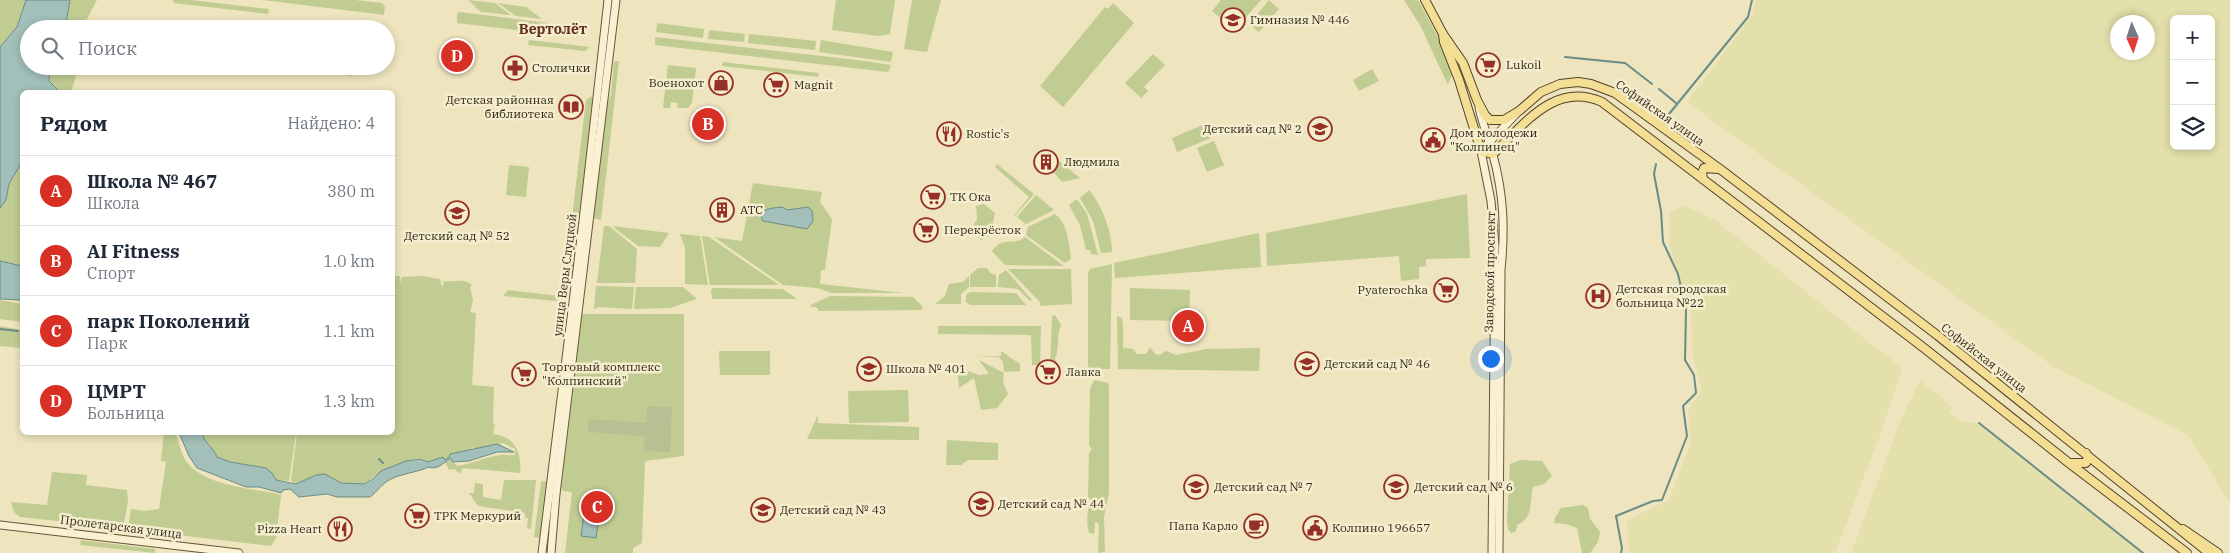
<!DOCTYPE html>
<html lang="ru">
<meta charset="utf-8">
<style>
body{margin:0;font-family:"IBM Plex Serif",serif;background:#f6f6f7;color:#1f2937}
.controls{position:absolute;right:15px;top:15px;display:grid;overflow:hidden;border-radius:8px;box-shadow:0 2px 8px #0003}
.controls button{width:45px;height:45px;display:grid;place-items:center;padding:0;border:0;border-bottom:1px solid #e0e1e3;background:#fff;color:#1f2937;font:25px sans-serif}
.compass{position:absolute;left:2110px;top:15px;width:45px;height:45px;border-radius:50%;background:#fff;box-shadow:0 2px 8px #0003;rotate:177deg}
.you{position:absolute;left:1490px;top:358px;width:18px;height:18px;margin:-12px;border:4px solid #fff;border-radius:50%;background:#1a73e8;box-shadow:0 0 0 8px #1a73e833}
.badge{display:grid;place-items:center;width:32px;height:32px;border-radius:50%;background:#d93025;color:#fff;font-size:16px;font-weight:700}
.pin{position:absolute;translate:-50% -50%;border:2px solid #fff;box-shadow:0 1px 5px #0006}
.list{margin:0;padding:0;list-style:none}
h2{display:flex;justify-content:space-between;align-items:center;height:65px;margin:0;padding:0 20px;font-size:21px}
h2 small{font-size:16px;font-weight:400;color:#747a83}
.list li{display:grid;grid-template-columns:32px 1fr auto;gap:15px;align-items:center;box-sizing:border-box;height:70px;padding:0 20px;border-top:1px solid #e0e1e3}
.list b{display:block;font-size:19px;white-space:nowrap}
.list p{margin:0;font-size:16px;white-space:nowrap;color:#747a83}
.list em{font-size:16px;font-style:normal;color:#747a83}
.icon{flex:none;width:28px;height:28px;fill:none;stroke:currentColor;stroke-width:2;stroke-linecap:round;stroke-linejoin:round}
.map{position:relative;flex:none;width:2230px;height:553px;overflow:hidden}
.search{position:absolute;background:#fff;box-shadow:0 2px 8px #0003;left:20px;top:20px;width:375px;height:55px;display:flex;align-items:center;gap:12px;box-sizing:border-box;padding:0 18px;border-radius:28px;color:#747a83;font-size:19px}
.panel{position:absolute;background:#fff;box-shadow:0 2px 8px #0003;left:20px;top:90px;width:375px;height:345px;border-radius:8px}
.map>svg:first-child{display:block}
</style>
<div class="map">
<svg width="2230" height="553" viewBox="0 0 2230 553">
<rect width="100%" height="100%" fill="#eee4be"/>
<!-- farmland -->
<g fill="#e4e0ab" fill-rule="evenodd">
<path d="M1756,0h474v503l-42,-68 -134,-68 -367,-265 66,-88zM2174,19h37v127h-37zM2118,22h30v30h-30z"/>
<path d="M1685,206l30,14 187,148 -19,59 -48,126h-206l-2,-33 42,-20 22,-58 -3,-31 14,-21 -9,-32 -2,-44 -22,-71 1,-30z"/>
<path d="M1920,381l33,26 -4,5 14,10 16,1 164,130h-292l51,-136z"/>
</g>
<!-- green -->
<g fill="#c0cc92" fill-rule="evenodd">
<path d="M0,0h26l-9,27 -17,20z"/>
<path d="M70,0h27l-10,19 -2,10h-20z"/>
<path d="M173,0h17l79,9 -1,5 -95,-11z"/>
<path d="M263,0h92l27,3 3,4 -1,8z"/>
<path d="M468,0l27,3 16,12 -30,-3z"/>
<path d="M836,0h59l-5,34 -12,2 -46,-6z"/>
<path d="M912,0h29l-14,52 -23,-3z"/>
<path d="M1221,0h40l-26,30 -23,-19z"/>
<path d="M1269,0l10,9 -20,23 -10,-8z"/>
<path d="M1404,0h14l20,37 15,35 -5,13 -28,-60z"/>
<path d="M498,3l28,4 16,12 -26,-3z"/>
<path d="M1113,3l21,20 -71,84 -23,-21 65,-79 3,2z"/>
<path d="M459,12l89,11 -1,8 -14,1 -76,-9v-9z"/>
<path d="M657,23l47,6 -1,9 -47,-6z"/>
<path d="M709,30l36,4 -1,8 -36,-3z"/>
<path d="M749,34l67,7 -1,9 -67,-7z"/>
<path d="M655,37l210,24 26,4 -3,7 -233,-27z"/>
<path d="M529,40l61,7 -5,4 -57,-6z"/>
<path d="M821,40l72,12 -2,10 -72,-10z"/>
<path d="M1153,54l12,11 -21,22 4,4 -7,7 -16,-15z"/>
<path d="M614,61h5l-18,159 -8,-2 12,-105 6,-19z"/>
<path d="M723,62l96,11 -1,4 -96,-11z"/>
<path d="M668,65l28,3 -4,35 -4,5h-11l1,-5 -7,-1 -1,6h-7z"/>
<path d="M50,66h29l-8,26h-11c-9,-14 -12,-3 -10,-26z"/>
<path d="M323,66l20,1 -1,3c6,1 10,-4 16,-4l-6,10 -35,-4z"/>
<path d="M1372,69l7,12 -20,10 -6,-11z"/>
<path d="M592,96l1,13 -20,168 -8,-1 21,-176z"/>
<path d="M1205,124l6,14 -34,14 -5,-14z"/>
<path d="M1214,141l10,24 -17,7 -10,-24z"/>
<path d="M22,155v112l-22,-6v-53l6,-8 3,-16 12,-21z"/>
<path d="M1060,162l20,16 -18,4 -12,-14 4,-4z"/>
<path d="M997,164l37,30 -19,22h-1l15,-19 -34,-30z"/>
<path d="M509,165l20,2 -3,30 -20,-2z"/>
<path d="M753,183l69,9 -2,10 12,17 -7,51h-4l-1,14 84,9h-72l-15,-5 -34,-3 -69,-48 28,4z"/>
<path d="M1089,190c13,16 23,41 23,62l-11,1 -8,-32 -13,-23z"/>
<path d="M1467,194l3,64 -44,1v7l-7,1v12l-18,2 -2,-25 -132,10 -1,-33z"/>
<path d="M1036,195l18,15 -28,14 -9,-7z"/>
<path d="M1077,199l10,15 11,41 -7,-1 -1,-4h-4l-6,-25 -11,-20z"/>
<path d="M984,204l11,9 -5,23 -9,4 -11,-9 7,-12 -1,-13z"/>
<path d="M1055,214c13,9 14,31 16,45l-6,4 -39,-28 2,-8z"/>
<path d="M604,226h5l28,23 -2,34h-38z"/>
<path d="M612,226l57,7 -9,14 -22,-1z"/>
<path d="M1259,233l2,34 -146,11 -1,-15z"/>
<path d="M680,234l20,2 8,49 -23,-1v-36z"/>
<path d="M702,236l7,1 70,48h-69z"/>
<path d="M1025,237l39,29 -59,-1 -13,-14c12,-16 21,-4 33,-14z"/>
<path d="M1112,264l-2,105h-22v-96l2,-4z"/>
<path d="M978,268h9l3,5 6,2v12h-26v-12z"/>
<path d="M1008,269h63l1,35 -32,2v-4z"/>
<path d="M1006,270l26,30 -2,1 -12,-12 -20,-2 1,-12z"/>
<path d="M393,276h7v7l2,-6 20,-1 18,3 2,9 2,-7c13,2 17,-4 28,4l-2,2 3,14 -3,11 6,1 -4,72 22,2 -1,36 2,1 -2,10c22,2 29,19 27,39l-57,-5 -3,6 -6,-5 -5,1 -6,-12 -15,4 -9,-4 -9,2 -6,4 -21,6 -19,14 -9,1 -16,-3 -14,-8 -29,10 -5,-3 6,-48 95,-1zM501,442l14,7v5c-5,3 -9,0 -15,1 -15,2 -28,9 -43,11l-8,-9 2,-3 20,-4 1,-4 2,4 27,-5z"/>
<path d="M969,276v11l-8,7v10h-26l10,-8 4,-12 14,-2z"/>
<path d="M596,286l38,1 -2,22 -33,-2 -5,2z"/>
<path d="M636,287h47l14,12 -27,9 -36,1z"/>
<path d="M713,288l70,1 14,10h-85l-1,-8z"/>
<path d="M1130,288l60,2 -1,31 -59,-1z"/>
<path d="M508,290l51,6v3l-3,2 -53,-5z"/>
<path d="M970,292l46,1 10,12h-56l-4,-3v-7z"/>
<path d="M830,296l83,1 10,10 -2,3 -102,1 -3,-4h-5v-2z"/>
<path d="M0,300l22,4v18l-22,-3z"/>
<path d="M582,314h102v142l-39,5 -3,82 -9,5v5h-68l7,-61 -9,-1 -2,-3z"/>
<path d="M1055,315l6,10c-5,11 -1,23 -6,34l2,4 -7,4 2,-51z"/>
<path d="M1117,316l5,2c2,10 1,19 1,30l10,1 4,5h9l4,-7 5,7 5,1 6,-4 10,4 31,-6 53,-1 -1,23 -141,-2z"/>
<path d="M0,326l22,4v18l-22,-2z"/>
<path d="M938,326h103l-1,39h-8l-1,-30 -93,-1z"/>
<path d="M719,351h51v24h-50z"/>
<path d="M1001,351l19,13v7l-16,1 -1,-10 -4,-5 -25,-1h27z"/>
<path d="M979,360l25,13 -1,10 5,11 -11,14 -16,2 -7,-32 -15,10 -2,-21 22,8 10,-1z"/>
<path d="M1094,380l14,3 1,4v106l-5,24 1,34 -4,2 -3,-1 1,-27 -2,-3h-2l-1,12 -5,-1c-3,-11 -2,-23 2,-33l-3,-3 1,-44 3,-4 -3,-4 1,-56z"/>
<path d="M908,390l1,32 -60,1 -1,-32z"/>
<path d="M818,415v8l101,4v13l-112,-1z"/>
<path d="M164,433h11c4,8 5,17 9,25 17,29 70,30 97,37l-5,43 -5,8 -143,-17 3,-20 14,2 14,-2 7,-47 -5,-1z"/>
<path d="M202,433h94l-7,48 -13,-1c-9,-16 -27,-14 -45,-18 -5,-1 -10,-3 -14,-5 -4,-10 -12,-14 -15,-24z"/>
<path d="M947,440l51,3v17h-30l-7,5h-15z"/>
<path d="M1520,460l22,1 10,15 -8,8 -11,3c-4,15 1,31 -16,38l-1,6 -5,2 -3,-4 -1,-9 3,-56z"/>
<path d="M52,472l35,3 -1,10 41,5 1,12 -5,26 -103,-11 -6,-5 -3,-10 36,3z"/>
<path d="M504,480h32l-5,49 -4,-1 1,-10h-3v-5l-47,-7 -9,-13h5l1,-10 8,1v13l18,3z"/>
<path d="M541,481l8,1 -9,56 -6,-1z"/>
<path d="M1583,505l5,3 2,11 10,13 -2,10 -8,11h-8l-5,-25 -11,-4 -12,-1 1,-5 6,-10z"/>
<path d="M81,540l74,9v4l-75,-8z"/>
</g>
<!-- cemetery -->
<path fill="#b6c092" d="M647,406l25,1 -2,45 -26,-1 1,-15 -57,-4 1,-13 57,4z"/>
<!-- water -->
<g fill="#a2bfb9" stroke="#698d87">
<path d="M26,0h44l-5,29h-36v37h21l-1,15 11,11h-38v63l-2,10 -11,19 -3,16 -6,8v-161l17,-20z"/>
<path d="M782,207l5,3 21,-3 4,4 1,10 -6,8 -44,-8 -3,-7c6,-6 14,-6 22,-7z"/>
<path d="M0,261l22,5v37l-2,-3 -20,-1z"/>
<path d="M179,433h23c3,11 11,14 15,24l13,5 36,6 6,5 4,7 20,4 20,-9 9,-1 16,9 23,1 9,-5 8,-8 25,-10 14,-2 8,3 15,-5 2,3 5,-4v-2l47,-10 17,8h-17l-28,9 -16,1 -3,-4c-7,6 -13,12 -22,9 -5,4 -28,7 -37,12 -9,4 -14,13 -21,18h-33l-10,-3 -28,3 -9,-8 -7,1 -2,3 -22,-6h-13l-49,-19 -8,-12z"/>
<path d="M586,500l15,2 -5,36 -15,-2z"/>
</g>
<g fill="none" stroke-linecap="round" stroke-linejoin="round">
<!-- stream -->
<g stroke="#698d87" stroke-width="2">
<path d="M1565,57l60,6 27,21"/>
<path d="M1659,89l17,14"/>
<path d="M1669,114l79,-97 4,-17"/>
<path d="M0,329l18,2"/>
<path d="M1979,423l164,130"/>
<path d="M379,459l4,4"/>
<path d="M1621,553l1,-5 -6,-32 37,-15 9,-1 25,-64 -4,-30 13,-13 -2,-18 -9,-15 1,-51 -8,-35 -15,-32 -2,-31 -7,-37 2,-10"/>
</g>
<!-- secondary casing -->
<g stroke="#68553a" stroke-width="9">
<g id="secondary">
<path d="M1479,107c3,16 10,32 14,48 11,40 12,75 8,115l-2,283"/>
<path d="M0,525l239,28"/>
<path d="M542,553l41,-332 25,-221"/>
<path d="M551,553l5,-59 60,-494"/>
<path d="M1492,553l3,-308 -4,-44 -10,-50 36,-38"/>
</g>
</g>
<!-- primary casing -->
<g stroke="#54422b" stroke-width="10">
<g id="primary">
<path d="M1425,0l18,34 20,29 14,37 8,15 5,5h14l15,-9 22,-19 19,-8 18,-2 13,2 24,9 105,76 217,166 272,218"/>
<path d="M1443,34l1,8 15,38 22,71 12,3c31,-29 61,-73 109,-52l322,246 145,115 118,90"/>
<path d="M1703,179l-1,-6 2,-5 14,1"/>
<path d="M2071,463h15l2,-6 -2,-4"/>
<path d="M2183,529l35,24"/>
</g>
</g>
<!-- secondary -->
<use href="#secondary" stroke="#f9f1d1" stroke-width="7"/>
<!-- primary -->
<use href="#primary" stroke="#f3de94" stroke-width="8"/>
</g>
<!-- icons -->
<defs>
<g id="school-ring" transform="scale(1.25)"><circle r="9.5" fill="#f5eece" stroke="#963026" stroke-width="1.5"/><path d="M0-5L7-2L0 1L-7-2ZM-4 1L0 2.5L4 1V4Q0 6-4 4Z" fill="#963026"/></g>
<g id="supermarket-ring" transform="scale(1.25)"><circle r="9.5" fill="#f5eece" stroke="#963026" stroke-width="1.5"/><path d="M-6-5.5h2.5l.6 2H6L4.5 2H-2.5L-4.4-4H-6ZM-1.5 3.2a1.3 1.3 0 1 0 .1 0ZM3 3.2a1.3 1.3 0 1 0 .1 0Z" fill="#963026"/></g>
<g id="pharmacy-ring" transform="scale(1.25)"><circle r="9.5" fill="#f5eece" stroke="#963026" stroke-width="1.5"/><path d="M-2-6h4v4h4v4h-4v4h-4v-4h-4v-4h4Z" fill="#963026"/></g>
<g id="shop-ring" transform="scale(1.25)"><circle r="9.5" fill="#f5eece" stroke="#963026" stroke-width="1.5"/><path d="M-5-2.5h2.3a2.7 3.5 0 0 1 5.4 0H5L5.5 6h-11ZM-1.5-2.5h3a1.5 2.3 0 0 0-3 0Z" fill="#963026"/></g>
<g id="library-ring" transform="scale(1.25)"><circle r="9.5" fill="#f5eece" stroke="#963026" stroke-width="1.5"/><path d="M-6-4Q-3-5.5-.7-3.5V5Q-3 3-6 4ZM6-4Q3-5.5 .7-3.5V5Q3 3 6 4Z" fill="#963026"/></g>
<g id="restaurant-ring" transform="scale(1.25)"><circle r="9.5" fill="#f5eece" stroke="#963026" stroke-width="1.5"/><path d="M-5-6h1v4h1v-4h1v4h1v-4h1v5L-1.5 .5V6h-2V.5L-5-1ZM5-6V6H3V1.5H1.5Q1.5-4 5-6Z" fill="#963026"/></g>
<g id="civic-ring" transform="scale(1.25)"><circle r="9.5" fill="#f5eece" stroke="#963026" stroke-width="1.5"/><path d="M-.6-6.5H3V-4.5H.6V-3L4-1V1h2V6H-6V1h2V-1L-.6-3ZM-1.2 2.5V6h2.4V2.5Z" fill="#963026"/></g>
<g id="building-ring" transform="scale(1.25)"><circle r="9.5" fill="#f5eece" stroke="#963026" stroke-width="1.5"/><path d="M-4-6H4V6H1V3H-1V6H-4ZM-2.5-4.3h1.7v1.8h-1.7ZM.8-4.3h1.7v1.8H.8ZM-2.5-1h1.7V.8h-1.7ZM.8-1h1.7V.8H.8Z" fill="#963026"/></g>
<g id="hospital-ring" transform="scale(1.25)"><circle r="9.5" fill="#f5eece" stroke="#963026" stroke-width="1.5"/><path d="M-5-5h3v3.5h4V-5h3V5h-3V1.5h-4V5h-3Z" fill="#963026"/></g>
<g id="cafe-ring" transform="scale(1.25)"><circle r="9.5" fill="#f5eece" stroke="#963026" stroke-width="1.5"/><path d="M-5.5-4.5H6V0H3Q3 3.5 0 3.5H-2.5Q-5.5 3.5-5.5 0ZM3-3.2v2h1.7v-2ZM-6 4.5H4V6H-6Z" fill="#963026"/></g>
</defs>
<g fill-rule="evenodd">
<use href="#school-ring" x="1233" y="20"/>
<use href="#supermarket-ring" x="1488" y="65"/>
<use href="#pharmacy-ring" x="515" y="68"/>
<use href="#shop-ring" x="721" y="83"/>
<use href="#supermarket-ring" x="776" y="85"/>
<use href="#library-ring" x="571" y="107"/>
<use href="#school-ring" x="1320" y="129"/>
<use href="#restaurant-ring" x="949" y="134"/>
<use href="#civic-ring" x="1433" y="140"/>
<use href="#building-ring" x="1046" y="162"/>
<use href="#supermarket-ring" x="933" y="197"/>
<use href="#building-ring" x="722" y="210"/>
<use href="#school-ring" x="457" y="213"/>
<use href="#supermarket-ring" x="926" y="230"/>
<use href="#supermarket-ring" x="1446" y="290"/>
<use href="#hospital-ring" x="1598" y="296"/>
<use href="#school-ring" x="1307" y="364"/>
<use href="#school-ring" x="869" y="369"/>
<use href="#supermarket-ring" x="1048" y="372"/>
<use href="#supermarket-ring" x="524" y="374"/>
<use href="#school-ring" x="1196" y="487"/>
<use href="#school-ring" x="1396" y="487"/>
<use href="#school-ring" x="981" y="504"/>
<use href="#school-ring" x="763" y="510"/>
<use href="#supermarket-ring" x="417" y="516"/>
<use href="#cafe-ring" x="1256" y="526"/>
<use href="#civic-ring" x="1315" y="528"/>
<use href="#restaurant-ring" x="340" y="529"/>
</g>
<g text-anchor="middle" stroke-width="5" stroke-linejoin="round" paint-order="stroke">
<!-- poi labels -->
<g font-size="12" fill="#352a1c" stroke="#f5eece" text-anchor="start">
<text x="1250" y="24">Гимназия № 446</text>
<text x="1506" y="69">Lukoil</text>
<text x="532" y="72">Столички</text>
<text x="704" y="87" text-anchor="end">Военохот</text>
<text x="794" y="89">Magnit</text>
<text x="554" y="104" text-anchor="end">Детская районная<tspan x="554" dy="14">библиотека</tspan></text>
<text x="1302" y="133" text-anchor="end">Детский сад № 2</text>
<text x="1450" y="137">Дом молодежи<tspan x="1450" dy="14">"Колпинец"</tspan></text>
<text x="966" y="138">Rostic's</text>
<text x="1064" y="166">Людмила</text>
<text x="950" y="201">ТК Ока</text>
<text x="740" y="214">АТС</text>
<text x="944" y="234">Перекрёсток</text>
<text x="457" y="240" text-anchor="middle">Детский сад № 52</text>
<text x="1616" y="293">Детская городская<tspan x="1616" dy="14">больница №22</tspan></text>
<text x="1428" y="294" text-anchor="end">Pyaterochka</text>
<text x="1324" y="368">Детский сад № 46</text>
<text x="542" y="371">Торговый комплекс<tspan x="542" dy="14">"Колпинский"</tspan></text>
<text x="886" y="373">Школа № 401</text>
<text x="1066" y="376">Лавка</text>
<text x="1214" y="491">Детский сад № 7</text>
<text x="1414" y="491">Детский сад № 6</text>
<text x="998" y="508">Детский сад № 44</text>
<text x="780" y="514">Детский сад № 43</text>
<text x="434" y="520">ТРК Меркурий</text>
<text x="1238" y="530" text-anchor="end">Папа Карло</text>
<text x="1332" y="532">Колпино 196657</text>
<text x="322" y="533" text-anchor="end">Pizza Heart</text>
</g>
<!-- street labels -->
<g font-size="12" fill="#352a1c" stroke="#f5eece">
<text transform="translate(1660 113) rotate(35)" y="4">Софийская улица</text>
<text transform="translate(1490 272) rotate(-89)" y="4">Заводской проспект</text>
<text transform="translate(565 275) rotate(-83)" y="4">улица Веры Слуцкой</text>
<text transform="translate(1984 358) rotate(38)" y="4">Софийская улица</text>
<text transform="translate(121 527) rotate(7)" y="4">Пролетарская улица</text>
</g>
<!-- neighbourhood labels -->
<g font-size="14" font-weight="bold" fill="#62301b" stroke="#f5eece">
<text x="553" y="34">Вертолёт</text>
</g>
</g>
</svg>
<div class="controls">
<button>+</button>
<button>−</button>
<button><svg class="icon" aria-label="layers" viewBox="0 0 24 24"><path d="M12 4l9 5-9 5-9-5zM3 14l9 5 9-5"/></svg></button>
</div>
<svg class="compass" viewBox="-18 -18 36 36"><path d="M0-13l5 13h-10z" fill="#e53935"/><path d="M0 13l5-13h-10z" fill="#747a83"/></svg>
<div class="you"></div>
<div class="pin badge" style="left:1188px;top:326px">A</div>
<div class="pin badge" style="left:708px;top:124px">B</div>
<div class="pin badge" style="left:597px;top:507px">C</div>
<div class="pin badge" style="left:457px;top:56px">D</div>
<div class="search"><svg class="icon" aria-label="search" viewBox="0 0 24 24"><circle cx="10" cy="10" r="6"/><path d="M15 15l6 6"/></svg>Поиск</div>
<section class="panel">
<h2>Рядом<small>Найдено: 4</small></h2>
<ul class="list">
<li><span class="badge">A</span><div><b>Школа № 467</b><p>Школа</p></div><em>380 m</em></li>
<li><span class="badge">B</span><div><b>AI Fitness</b><p>Спорт</p></div><em>1.0 km</em></li>
<li><span class="badge">C</span><div><b>парк Поколений</b><p>Парк</p></div><em>1.1 km</em></li>
<li><span class="badge">D</span><div><b>ЦМРТ</b><p>Больница</p></div><em>1.3 km</em></li>
</ul>
</section>
</div>
